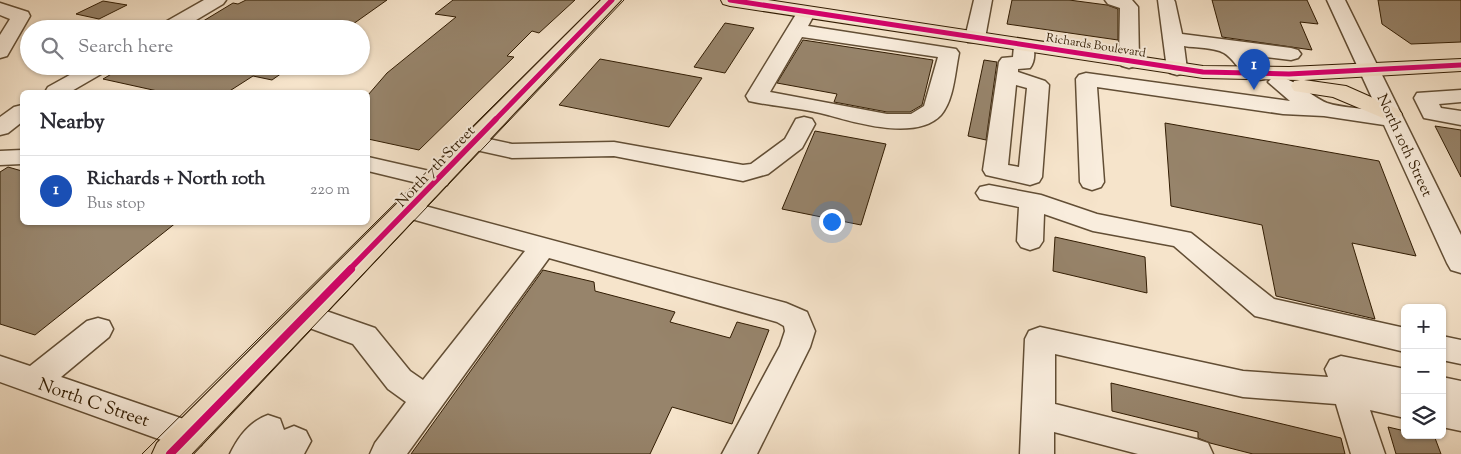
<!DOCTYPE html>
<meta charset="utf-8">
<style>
body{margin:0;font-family:"Sorts Mill Goudy",serif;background:#f2f2f3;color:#2b2b33}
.controls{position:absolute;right:15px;bottom:15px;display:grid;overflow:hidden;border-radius:8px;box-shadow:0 1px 4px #0004}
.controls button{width:45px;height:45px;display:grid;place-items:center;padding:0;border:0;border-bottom:1px solid #e1e1e2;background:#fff;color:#2b2b33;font:25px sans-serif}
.you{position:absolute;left:831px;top:221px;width:18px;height:18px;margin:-12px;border:4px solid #fff;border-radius:50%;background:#1a73e8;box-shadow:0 0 0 8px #1a73e833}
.badge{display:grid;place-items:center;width:32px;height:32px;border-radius:50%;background:#0b8043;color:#fff;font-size:16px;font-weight:700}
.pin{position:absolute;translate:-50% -41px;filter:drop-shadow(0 1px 2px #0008)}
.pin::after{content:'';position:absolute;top:26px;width:18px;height:15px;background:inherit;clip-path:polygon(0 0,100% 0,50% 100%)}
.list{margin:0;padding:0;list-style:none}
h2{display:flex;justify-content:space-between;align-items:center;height:65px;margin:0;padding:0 20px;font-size:21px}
h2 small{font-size:16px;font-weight:400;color:#7c7c81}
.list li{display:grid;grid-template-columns:32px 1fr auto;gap:15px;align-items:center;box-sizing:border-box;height:70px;padding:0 20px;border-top:1px solid #e1e1e2}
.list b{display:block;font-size:19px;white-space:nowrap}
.list p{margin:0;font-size:16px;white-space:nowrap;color:#7c7c81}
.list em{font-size:16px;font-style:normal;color:#7c7c81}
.icon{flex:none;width:28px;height:28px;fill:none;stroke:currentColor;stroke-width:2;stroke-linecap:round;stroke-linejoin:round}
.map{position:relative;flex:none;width:1461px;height:454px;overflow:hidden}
.search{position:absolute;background:#fff;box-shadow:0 1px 4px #0004;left:20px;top:20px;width:350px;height:55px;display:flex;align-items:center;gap:12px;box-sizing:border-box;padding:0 18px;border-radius:28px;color:#7c7c81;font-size:19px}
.panel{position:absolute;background:#fff;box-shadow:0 1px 4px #0004;left:20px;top:90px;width:350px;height:135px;border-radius:8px}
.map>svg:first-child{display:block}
</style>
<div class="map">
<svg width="1461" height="454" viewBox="0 0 1461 454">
<rect width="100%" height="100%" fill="#f6e4cb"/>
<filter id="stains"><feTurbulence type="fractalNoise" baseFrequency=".004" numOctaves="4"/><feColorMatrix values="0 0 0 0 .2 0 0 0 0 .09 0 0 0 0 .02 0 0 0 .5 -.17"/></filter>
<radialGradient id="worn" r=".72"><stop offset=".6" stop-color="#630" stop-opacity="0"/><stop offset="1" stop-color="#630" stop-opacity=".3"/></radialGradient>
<!-- building -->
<g fill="#97846b" stroke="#311c03">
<path d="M246,0h141l-41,29h-156l43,-26 5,1z"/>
<path d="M453,0h122l-36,33 -7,-2 -25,25 7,1 -95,93 -51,-11v-44l19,-22 69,-56 -21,-3z"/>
<path d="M1012,0h57l38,5 11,4v31l-111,-16z"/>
<path d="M1212,0h95l11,24 -18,-2 12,28 -90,-13z"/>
<path d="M1378,0h83v42l-50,2 -29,-20z"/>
<path d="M103,1l24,4 -28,14 -23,-5z"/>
<path d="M725,23l29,5 -29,45 -31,-6z"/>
<path d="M803,40l130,20 -11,45 -12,7h-23l-53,-10 3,-8 -60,-11z"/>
<path d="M600,59l102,19 -33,49 -110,-22z"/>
<path d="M984,60l13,2 -11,78 -18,-4z"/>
<path d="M125,66h167l-20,14 -19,-4 -25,16h-66l-59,-13z"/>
<path d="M1165,123l214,38 37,95 -64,-13 23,76 -99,-23 -14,-71 -91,-19z"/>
<path d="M1435,126l26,4v47z"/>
<path d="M815,131l71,13 -25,81 -79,-16z"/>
<path d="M8,167l14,4v51h155l-142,113 -35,-11v-152z"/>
<path d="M1055,237l90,20 2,36 -94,-22z"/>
<path d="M543,270l51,12 1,9 80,21 -5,10 60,16 7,-16 32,8 -37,94 -60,-17 -22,47h-239z"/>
<path d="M1111,383l230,55 4,16h-92l-43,-11 -12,-5v-6l-86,-21z"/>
<path d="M1388,427l17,4v4l30,3 6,16h-45z"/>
</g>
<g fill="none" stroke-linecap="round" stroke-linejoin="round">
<!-- minor casing -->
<g stroke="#624e35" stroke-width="3">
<g id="minor">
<path d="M204,0h22l-3,4 -42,25h-23l2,-4z"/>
<path d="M974,0h18l-7,38 -3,4h-14l-3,-4z"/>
<path d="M1105,0h27l6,7 1,55 -3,4 -7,2 -7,-2 -3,-4 1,-54 -12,-4z"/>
<path d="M1158,0h16l1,2 7,32 109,14 7,2 3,4 -3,4 -7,2 -42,-5 18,20 -3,4c-21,6 -25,-17 -40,-26 -10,-6 -29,-5 -40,-7l3,23 -3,4 -7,2 -7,-2 -3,-4z"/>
<path d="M1327,0h18l116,235v38l-10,-3 -4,-7 -63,-138 -60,-9 -41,-2 -186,-27 7,95 -3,5 -9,3 -9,-3 -3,-5 -4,-103 3,-4 7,-2 204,28 -22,-19 4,-4c18,-5 37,18 55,25 15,5 35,5 51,8z"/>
<path d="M0,3l28,9 2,4 -23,40 -7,2v-23l10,-16 -10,-4z"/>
<path d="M805,9l7,2 2,4 -6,11 148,23 3,4c-4,19 -5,47 -18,62 -24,26 -85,8 -113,0 -25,-7 -53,-8 -79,-14l-3,-5 52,-85zM802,37l136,20 -14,49 -13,8h-24l-117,-22z"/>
<path d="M1024,40l7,2c5,7 4,20 -1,26l-12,1v3l27,9 4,4 -7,92 -3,5 -9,3 -44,-10 -3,-5 16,-108 3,-4 11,-1 1,-11 3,-4zM1016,85l11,3 -8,79 -11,-2z"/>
<path d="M86,66h25l-3,4 -38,22h-25l3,-5z"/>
<path d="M1461,90v12l-22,2 2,4 20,3v14l-37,-7 -10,-20 3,-5z"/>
<path d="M22,105v17l-14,11 -8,2v-18l14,-10z"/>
<path d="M804,117l8,2 3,5 -13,24 -34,26 -25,7 -129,-25 -102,2 -45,-10 -4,-5 4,-5 8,-2 37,8 102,-2 129,23 8,-1 34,-25 11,-20z"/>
<path d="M22,150v14l-22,1v-14z"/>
<path d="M368,157l79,18 3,5 -3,5 -9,3 -70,-17z"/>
<path d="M989,185l52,10 56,19 94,19 83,66 131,29v24l-150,-36 -81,-70 -81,-15 -49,-17 -1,27 -4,6 -9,3 -9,-3 -4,-6 2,-34 -39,-8 -4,-6 4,-6z"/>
<path d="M410,202l376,101 21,9 8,19 -5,16 -53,107h-35l58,-108 5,-15 -1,-5 -7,-4 -228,-64 -142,196h-37l5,-11 31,-41 -18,-13 -35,-45 -57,-21 -5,-8 5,-8 10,-3 69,24 35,43 13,9 102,-129 -124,-35 -4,-6 4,-6z"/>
<path d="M98,318l11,3 4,8 -4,8 -48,40 140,48 5,10 -5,10 -12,5 -189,-68v-26l30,10 57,-45z"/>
<path d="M1040,327l203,44 85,6 -3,-8 5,-9 11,-4 64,13v49l-35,-8 15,44h-34l-15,-50 -93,-7 -188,-43v50l141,35 12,4 5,11h-75l-84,-22v22h-34l5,-115 4,-8z"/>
<path d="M1442,336l19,4v24l-19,-4z"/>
<path d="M1442,377l19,4v50l-19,-4z"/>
<path d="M268,415l12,4 4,11 10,-4 12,5 5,10 -7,13h-74c8,-17 20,-33 38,-39z"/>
</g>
</g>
<!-- major casing -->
<g stroke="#311c03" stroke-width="2">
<g id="major">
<path d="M601,0h20l-428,454h-41l5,-11z"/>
<path d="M721,0h47l435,66 86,1 172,-8v12l-157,9 42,6 52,23 4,5 -4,5 -8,2 -57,-24 -39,-6 -3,-5 3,-5 6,-1 -97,-2 -473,-72 -7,-2z"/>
</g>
</g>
<!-- minor -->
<use href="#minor" fill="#f9eddd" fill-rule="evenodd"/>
<!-- major -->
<use href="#major" fill="#f6e4cb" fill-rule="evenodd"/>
<!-- tram -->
<g stroke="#311c03" stroke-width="1">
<path d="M142,454l458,-454"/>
<path d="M192,454l432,-454"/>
</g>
<!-- cycleway-far2 casing -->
<g stroke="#f9eddd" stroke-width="8">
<g id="cycleway-far2">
<path d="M730,0l473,72 86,2 172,-9"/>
<path d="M494,121l118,-121"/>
</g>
</g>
<!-- cycleway-far1 casing -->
<g stroke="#f9eddd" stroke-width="9">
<path id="cycleway-far1" d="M349,270l147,-151"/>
</g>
<!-- cycleway casing -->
<g stroke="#f9eddd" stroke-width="11">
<path id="cycleway" d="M170,454l181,-185"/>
</g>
<!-- cycleway-far2 -->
<use href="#cycleway-far2" stroke="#d6006c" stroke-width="5"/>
<!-- cycleway-far1 -->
<use href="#cycleway-far1" stroke="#d6006c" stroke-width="5.5"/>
<!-- cycleway -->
<use href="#cycleway" stroke="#d6006c" stroke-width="8"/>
</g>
<g text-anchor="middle" stroke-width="4" stroke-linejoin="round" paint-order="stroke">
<!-- far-street labels -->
<g font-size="12" fill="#311c03" stroke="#f9eddd">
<text transform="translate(1096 45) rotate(9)" y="4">Richards Boulevard</text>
</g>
<!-- street labels -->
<g font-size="15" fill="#311c03" stroke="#f9eddd">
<text transform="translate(1405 145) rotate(65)" y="5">North 10th Street</text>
<text transform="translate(435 166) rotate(-46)" y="5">North 7th Street</text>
</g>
<!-- near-street labels -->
<g font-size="18" fill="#311c03" stroke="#f9eddd">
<text transform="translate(94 402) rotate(19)" y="6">North C Street</text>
</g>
</g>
<rect width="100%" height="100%" filter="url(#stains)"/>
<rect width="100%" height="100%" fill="url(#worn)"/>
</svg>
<div class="controls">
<button>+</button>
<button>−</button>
<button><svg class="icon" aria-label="layers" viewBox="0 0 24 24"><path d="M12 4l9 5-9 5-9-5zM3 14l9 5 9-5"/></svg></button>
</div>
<div class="you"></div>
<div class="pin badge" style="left:1254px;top:90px;background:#1a4fb4">1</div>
<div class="search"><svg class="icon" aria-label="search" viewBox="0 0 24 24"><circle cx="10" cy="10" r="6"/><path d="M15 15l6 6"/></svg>Search here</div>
<section class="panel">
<h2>Nearby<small></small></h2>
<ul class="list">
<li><span class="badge" style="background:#1a4fb4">1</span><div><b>Richards + North 10th</b><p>Bus stop</p></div><em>220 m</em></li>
</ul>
</section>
</div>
